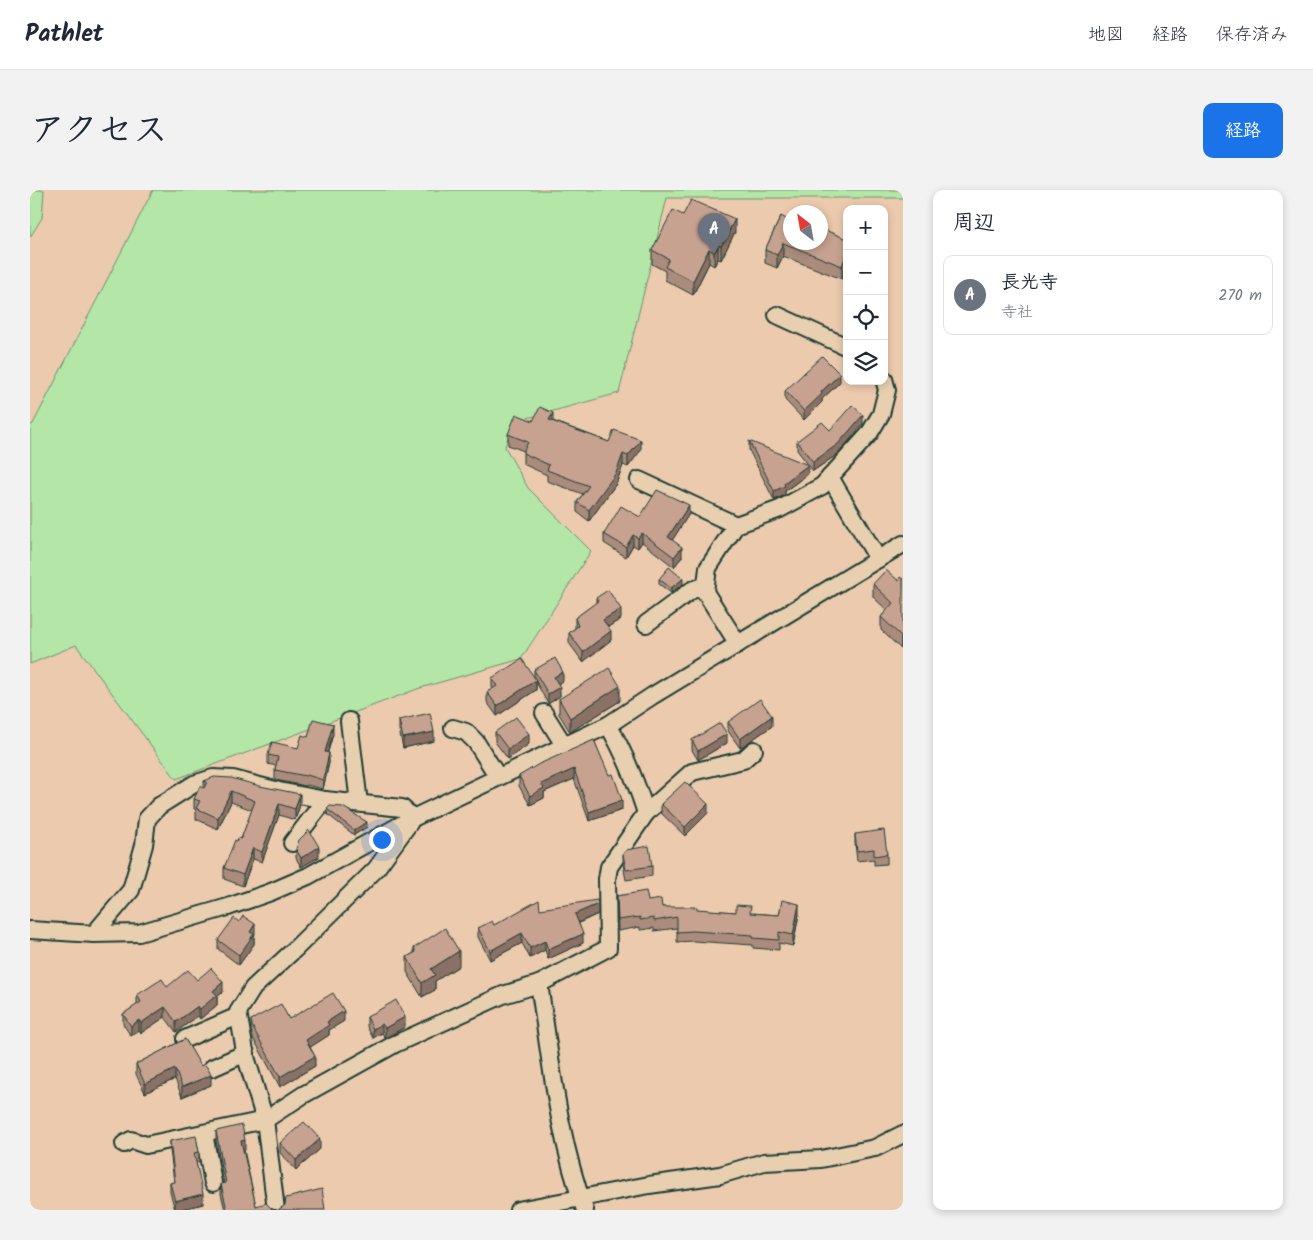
<!DOCTYPE html>
<html lang="ja">
<meta charset="utf-8">
<style>
body{margin:0;font-family:Kalam,"Klee One",sans-serif;background:#f2f2f3;color:#1f2937}
.controls{position:absolute;right:15px;top:15px;display:grid;overflow:hidden;border-radius:10px;box-shadow:0 2px 8px #0003}
.controls button{width:45px;height:45px;display:grid;place-items:center;padding:0;border:0;border-bottom:1px solid #e0e1e3;background:#fff;color:#1f2937;font:25px sans-serif}
.compass{position:absolute;left:753px;top:15px;width:45px;height:45px;border-radius:50%;background:#fff;box-shadow:0 2px 8px #0003;rotate:329deg}
.you{position:absolute;left:351px;top:649px;width:18px;height:18px;margin:-12px;border:4px solid #fff;border-radius:50%;background:#1a73e8;box-shadow:0 0 0 8px #1a73e833}
.badge{display:grid;place-items:center;width:32px;height:32px;border-radius:50%;background:#1a73e8;color:#fff;font-size:16px;font-weight:700}
.pin{position:absolute;translate:-50% -41px;filter:drop-shadow(0 1px 2px #0008)}
.pin::after{content:'';position:absolute;top:26px;width:18px;height:15px;background:inherit;clip-path:polygon(0 0,100% 0,50% 100%)}
.list{margin:0;padding:0;list-style:none}
h2{display:flex;justify-content:space-between;align-items:center;height:65px;margin:0;padding:0 20px;font-size:21px}
h2 small{font-size:16px;font-weight:400;color:#747a83}
.list li{display:grid;grid-template-columns:32px 1fr auto;gap:15px;align-items:center;box-sizing:border-box;height:80px;margin:0 10px 10px;padding:0 10px;border:1px solid #e0e1e3;border-radius:10px}
.list b{display:block;font-size:19px;white-space:nowrap}
.list p{margin:0;font-size:16px;white-space:nowrap;color:#747a83}
.list em{font-size:16px;font-style:normal;color:#747a83}
.icon{flex:none;width:28px;height:28px;fill:none;stroke:currentColor;stroke-width:2;stroke-linecap:round;stroke-linejoin:round}
.map{position:relative;flex:none;width:873px;height:1020px;overflow:hidden;border-radius:10px}
header{display:flex;align-items:center;gap:30px;box-sizing:border-box;height:70px;padding:0 25px;background:#fff;border-bottom:1px solid #e0e1e3}
header strong{font-size:24px}
nav{display:flex;gap:28px;margin-inline-start:auto;font-size:18px}
.intro{display:flex;align-items:center;justify-content:space-between;box-sizing:border-box;height:120px;padding:0 30px}
h1{margin:0;font-size:35px}
.button{padding:12px 22px;border-radius:10px;background:#1a73e8;color:#fff;font-size:18px;font-weight:700}
main{display:flex;gap:30px;padding:0 30px}
aside{flex:1;background:#fff;border-radius:10px;box-shadow:0 2px 8px #0003}
.map>svg:first-child{display:block}
</style>
<header>
<strong>Pathlet</strong>
<nav><a>地図</a><a>経路</a><a>保存済み</a></nav>
</header>
<div class="intro"><h1>アクセス</h1><a class="button">経路</a></div>
<main>
<div class="map">
<svg width="873" height="1020" viewBox="0 0 873 1020">
<rect width="100%" height="100%" fill="#eccaae"/>
<filter id="ink" filterUnits="userSpaceOnUse"><feTurbulence type="fractalNoise" baseFrequency=".02" numOctaves="2"/><feDisplacementMap in="SourceGraphic" scale="10" xChannelSelector="R" yChannelSelector="G"/><feConvolveMatrix kernelMatrix="1 2 1 2 8 2 1 2 1" color-interpolation-filters="sRGB"/></filter>
<g filter="url(#ink)">
<!-- green -->
<g fill="#b3e6a7" stroke="#69926e">
<path d="M0,0h14l-2,28 -12,19z"/>
<path d="M123,0h750v8h-236l-48,195 -106,29 -8,25 23,41 63,63 -70,108 -101,29 -244,91 -100,-134 -46,19v-238l3,-2z"/>
</g>
<g fill="none" stroke-linecap="round" stroke-linejoin="round">
<!-- minor casing -->
<g stroke="#1f3d34" stroke-width="20">
<g id="minor">
<path d="M747,125l70,32"/>
<path d="M800,287l48,82"/>
<path d="M609,290l97,45 -28,43 -3,24 33,52"/>
<path d="M706,335l44,-16 42,-23 47,-52 12,-20 6,-24 -3,-11"/>
<path d="M616,434l46,-34 13,-4"/>
<path d="M514,523l20,32"/>
<path d="M319,531l10,82"/>
<path d="M423,538l13,4 10,10 22,35"/>
<path d="M616,623l46,-41 51,-12 11,-10"/>
<path d="M262,653l33,-43"/>
<path d="M0,740l64,4 45,-1 89,-26 43,-15 37,-16 105,-58 195,-93 44,-29 251,-152"/>
<path d="M64,744l37,-44 13,-45 3,-26 12,-13 35,-22 19,-6 20,1 46,12 46,9 77,8 11,10"/>
<path d="M509,794c12,76 19,154 46,226"/>
<path d="M155,849l53,-23"/>
<path d="M182,878l34,-15"/>
<path d="M174,943l9,50"/>
<path d="M94,954l7,-4 15,5 119,-25 38,-25 92,-51 108,-49 36,-11 69,-36 -1,-69 2,-12 37,-54c-10,-31 -21,-60 -38,-88"/>
<path d="M246,1020l-11,-90 -19,-63 -8,-45 15,-24 41,-38 82,-81 34,-47"/>
<path d="M488,1020l131,-25 71,-10 44,-13 57,-3 54,-11 28,-14"/>
</g>
</g>
<!-- minor -->
<use href="#minor" stroke="#e7cfaf" stroke-width="16"/>
</g>
<!-- wall -->
<g fill="#ab8b7c" stroke="#1f3d34">
<path d="M653,25l52,17 -14,28 -3,-1 -4,7 -5,-3 -16,32 -28,-15v-9l-13,-7v-14z"/>
<path d="M751,26l9,26 57,-3 -5,40 -59,-23 -6,12 -12,-5v-13z"/>
<path d="M810,192l-18,17v3l-18,18 -19,-20v-9z"/>
<path d="M503,231h20l56,21 32,8 -13,17 -5,-2 -7,19 -27,37 -12,-9v-10l6,-8 -36,-13v-6l-24,-11v-11l1,-2 -16,-6v-11z"/>
<path d="M833,234l-25,30 -25,17 -16,-21v-9l33,-11z"/>
<path d="M719,251l59,33 -23,17v4l-11,5 -25,-50z"/>
<path d="M659,324l-17,26 10,17 -8,10 -32,-25 -4,6 -5,-3 -7,12 -22,-14v-9l36,-17z"/>
<path d="M629,389l24,5 -12,9 -12,-9z"/>
<path d="M873,389l-2,70 -20,-19v-13l6,-7 -14,-13v-13l26,-3z"/>
<path d="M566,408l25,21 -13,8 3,13 -28,22 -14,-19v-10l6,-5v-10l21,-15z"/>
<path d="M504,480l29,11 -5,3 2,12 -12,8 -12,-22v8l-39,26 -10,-14v-10l5,-3v-11h42z"/>
<path d="M529,509l61,2 -50,31 -11,-18z"/>
<path d="M369,530l35,21 -31,7 -4,-18z"/>
<path d="M698,532l44,4 -32,22 -12,-17z"/>
<path d="M465,542l34,12 -21,15 -13,-17z"/>
<path d="M303,544l-5,18 1,11 -6,26 -16,-4 -1,1 -31,-6v-10l1,-4 -8,-2v-9l30,-7 10,-11z"/>
<path d="M564,550l28,70 -33,11 -15,-42 -30,13v6l-14,7 -11,-19v-10z"/>
<path d="M662,550l35,3 -29,17 -6,-10z"/>
<path d="M174,591l96,24 -5,15 -16,-5 -17,47 -9,-3 -10,27 -19,-7v-11l13,-27 4,-2 11,-29 -21,-8 -13,27 -22,-10v-9l-2,-1v-10l10,-11z"/>
<path d="M631,614l47,9 -23,23 -24,-23z"/>
<path d="M297,619l40,18 -13,8 -27,-21z"/>
<path d="M825,644l32,20v10l-13,1v-6l-17,2 -2,-18z"/>
<path d="M266,659l23,8 -18,10 -5,-9z"/>
<path d="M593,664l29,12v10l-26,4 -3,-16z"/>
<path d="M587,706l31,5 14,6 117,8 20,-1 -6,32 -14,-3v7l-26,-2v-3l-60,-4 -16,1v-14l-23,3v-3l-14,2v-3l-22,4z"/>
<path d="M568,724l-19,9 4,20 -35,16 -3,-9 -15,8 -8,-15 -32,17 -12,-23v-9l16,-3z"/>
<path d="M225,744l-1,2v8l-15,21 -21,-16v-9z"/>
<path d="M384,758l45,18 -24,15v9l-13,7 -15,-25v-15l7,-4z"/>
<path d="M167,790l26,12 -6,5v8l-17,14 -2,-3 -22,16 -11,-15 -24,16 -2,-3 -8,6 -8,-12v-10l14,-9v-10z"/>
<path d="M337,827l38,10 -20,11 -3,-5 -9,5 -6,-11z"/>
<path d="M259,829l55,2 -15,9v5l-19,12 5,19 -35,21 -28,-51 -1,-6v-10z"/>
<path d="M155,849l26,46 -29,12 -7,-18 -30,14 -9,-19v-10z"/>
<path d="M186,941l29,19h-1l12,56 21,4h-52l-4,-16v-10h3l-8,-43z"/>
<path d="M140,951l29,11v10h-3l7,42 -25,6h-3l-5,-18v-9l4,-1 -4,-32z"/>
<path d="M250,953l40,6 -24,21 -16,-17z"/>
</g>
<!-- shaded-wall -->
<g fill="#8b7165" stroke="#1f3d34">
<path d="M705,29v13l-14,28v-14z"/>
<path d="M753,53v13l-6,12v-13z"/>
<path d="M688,55v14l-4,7v-14z"/>
<path d="M679,59v14l-16,32v-14z"/>
<path d="M817,63v13l-5,13v-13z"/>
<path d="M810,184v8l-18,17v3l-18,18v-9l17,-19z"/>
<path d="M523,223v11l-4,-4z"/>
<path d="M833,225v9l-25,30 -25,17v-9z"/>
<path d="M611,250v10l-13,17v-11z"/>
<path d="M593,264v11l-7,19 -27,37v-11z"/>
<path d="M778,275v9l-23,17v4l-11,5v-9l10,-8z"/>
<path d="M659,315v9l-21,33v-10z"/>
<path d="M612,343v9l-4,6v-10z"/>
<path d="M603,345v10l-7,12v-10z"/>
<path d="M652,357v10l-8,10v-10z"/>
<path d="M653,389v5l-12,9v-5z"/>
<path d="M591,419v10l-18,11v-10z"/>
<path d="M581,441v9l-28,22v-10z"/>
<path d="M873,443v13l-2,3v-13z"/>
<path d="M533,482v9l-9,5v-9z"/>
<path d="M506,490v10l-39,26v-10z"/>
<path d="M590,496v15l-50,31v-14z"/>
<path d="M530,497v9l-12,8v-10z"/>
<path d="M742,526v10l-32,22v-9z"/>
<path d="M303,534v10l-8,27v-9z"/>
<path d="M404,542v9l-31,7v-10z"/>
<path d="M499,544v10l-21,15v-10z"/>
<path d="M697,544v9l-29,17v-9z"/>
<path d="M299,563v10l-6,26v-9z"/>
<path d="M544,579v10l-30,13v6l-14,7v-9l11,-12z"/>
<path d="M201,601v11l-13,27v-11z"/>
<path d="M270,604v11l-5,15v-11z"/>
<path d="M592,610v10l-33,11v-9z"/>
<path d="M249,614v11l-17,47v-10z"/>
<path d="M678,614v9l-23,23v-9z"/>
<path d="M337,632v5l-13,8v-5z"/>
<path d="M289,657v10l-18,10v-9z"/>
<path d="M223,658v11l-10,27v-11z"/>
<path d="M568,714v10l-23,10v-10z"/>
<path d="M769,714v10l-6,32v-11z"/>
<path d="M225,734v10l-1,2v8l-15,21v-10l11,-23z"/>
<path d="M492,743v10l-32,17v-9z"/>
<path d="M553,744v9l-35,16v-10z"/>
<path d="M515,751v9l-15,8v-10z"/>
<path d="M429,761v15l-24,15v9l-13,7v-14l9,-14z"/>
<path d="M193,792v10l-6,5v8l-17,14v-10l13,-18z"/>
<path d="M168,816v10l-22,16v-10z"/>
<path d="M135,817v10l-24,16v-10z"/>
<path d="M314,821v10l-15,9v5l-23,15v-10l21,-18z"/>
<path d="M375,827v10l-20,11v-10z"/>
<path d="M109,830v10l-8,6v-10z"/>
<path d="M352,834v9l-9,5v-9z"/>
<path d="M285,866v10l-35,21v-10z"/>
<path d="M145,879v10l-30,14v-9z"/>
<path d="M181,885v10l-29,12v-10z"/>
<path d="M290,949v10l-24,21v-10z"/>
<path d="M215,950v10l-4,1v-10z"/>
<path d="M173,1004v10l-25,6h-3v-9z"/>
</g>
<!-- building -->
<g fill="#c7a290" stroke="#1f3d34">
<path d="M661,10l44,19 -14,27 -3,-1 -4,7 -5,-3 -16,32 -28,-14 4,-8 -17,-9 21,-40 10,5z"/>
<path d="M751,26l9,5v21h30v-14l27,11v14l-5,13 -59,-23 -6,12 -12,-5z"/>
<path d="M792,166l18,18 -19,18 1,2 -18,17 -19,-20z"/>
<path d="M822,215l11,10 -25,29 -25,18 -16,-21 25,-19 8,8z"/>
<path d="M510,217l13,6 -4,7 60,22 5,-12 27,10 -13,16 -5,-2 -7,19 -27,37 -12,-8 12,-16 -42,-16 2,-5 -26,-12 5,-11 -20,-8 8,-20 17,7z"/>
<path d="M719,251l59,24 -24,18 1,3 -11,5z"/>
<path d="M627,300l32,15 -21,32 14,10 -8,10 -32,-24 -4,5 -5,-3 -7,12 -22,-13 17,-28 19,11z"/>
<path d="M639,377l14,12 -12,9 -12,-9z"/>
<path d="M856,380l13,11 1,-4 3,2v54l-2,3 -20,-19 12,-14 -20,-19z"/>
<path d="M578,400l13,19 -18,11 8,11 -28,21 -14,-19 9,-7 -3,-8 23,-17 -2,-3z"/>
<path d="M525,468l8,14 -9,5 6,10 -12,7 -14,-24z"/>
<path d="M492,469l14,21 -39,26 -10,-14 10,-6 -5,-8z"/>
<path d="M579,478l11,18 -50,32 -11,-19z"/>
<path d="M730,509l12,17 -32,23 -12,-17z"/>
<path d="M400,523l4,19 -31,6 -4,-18z"/>
<path d="M486,527l13,17 -21,15 -13,-17z"/>
<path d="M283,529l20,5 -8,28 4,1 -6,27 -16,-5 -1,1 -31,-6 3,-13 -10,-2 4,-13 26,6 4,-13 6,2z"/>
<path d="M690,533l7,11 -29,17 -6,-11z"/>
<path d="M564,550l15,35 4,-1 9,26 -33,12 -15,-43 -33,15 3,4 -14,8 -11,-20 20,-12z"/>
<path d="M184,587l17,1 29,8 40,8 -5,15 -16,-5 -17,48 -9,-4 -10,27 -19,-7 11,-28 2,1 1,-3 3,1 14,-38 -24,-10 -13,27 -22,-10 4,-7 -6,-2 6,-13 4,2 3,-6 -3,-1z"/>
<path d="M655,592l23,22 -23,23 -24,-23z"/>
<path d="M300,616l13,1 24,15 -13,8 -27,-21z"/>
<path d="M279,640l10,17 -18,11 -5,-9 3,-9z"/>
<path d="M854,640l3,24 -13,2v-7l-17,2 -2,-17z"/>
<path d="M619,656l3,20 -26,4 -3,-16 3,-4z"/>
<path d="M616,701l2,10 13,-2 1,8h35v2l39,3v-7l15,1 -1,7 29,2 3,-15 17,4 -6,31 -14,-3v8l-26,-2v-3l-60,-4 -16,1v-15l-23,4v-3l-14,2v-3l-22,3 -1,-24z"/>
<path d="M509,710l1,9 57,-9 1,4 -23,10 8,20 -35,15 -3,-8 -15,7 -8,-15 -32,18 -12,-23 14,-7 2,4z"/>
<path d="M213,726l12,8 -5,8 4,2 -15,21 -21,-15 16,-22 5,4z"/>
<path d="M415,738l14,23 -28,18 4,6 -13,8 -15,-26 9,-5 -2,-4z"/>
<path d="M181,778l12,14 -10,9 4,4 -17,14 -2,-3 -22,16 -11,-15 -24,16 -2,-3 -8,6 -8,-12 18,-12 -4,-7 25,-16 5,8 21,-17 9,10z"/>
<path d="M303,803l11,18 -17,11 2,3 -23,15 9,16 -35,21 -28,-51 -1,-6 30,-16 8,15z"/>
<path d="M366,810l9,17 -20,11 -3,-4 -9,5 -6,-12z"/>
<path d="M155,849l16,27 3,-2 3,3 4,8 -29,12 -7,-18 -30,15 -9,-20z"/>
<path d="M274,932l16,17 -24,21 -16,-17z"/>
<path d="M212,935l3,15 -4,1 15,65 10,-3 6,6 5,1h-50l-6,-26 5,-1 -10,-52z"/>
<path d="M166,946l3,16 -5,1 9,41 -28,7 -5,-18 5,-1 -5,-41z"/>
<path d="M292,999l3,21h-47l7,-5 1,-7z"/>
</g>
</g>
</svg>
<div class="controls">
<button>+</button>
<button>−</button>
<button><svg class="icon" aria-label="locate" viewBox="0 0 24 24"><circle cx="12" cy="12" r="6"/><path d="M12 2v4M12 18v4M2 12h4M18 12h4"/></svg></button>
<button><svg class="icon" aria-label="layers" viewBox="0 0 24 24"><path d="M12 4l9 5-9 5-9-5zM3 14l9 5 9-5"/></svg></button>
</div>
<svg class="compass" viewBox="-18 -18 36 36"><path d="M0-13l5 13h-10z" fill="#e53935"/><path d="M0 13l5-13h-10z" fill="#747a83"/></svg>
<div class="you"></div>
<div class="pin badge" style="left:684px;top:64px;background:#6b7280">A</div>
</div>
<aside>
<h2>周辺<small></small></h2>
<ul class="list">
<li><span class="badge" style="background:#6b7280">A</span><div><b>長光寺</b><p>寺社</p></div><em>270 m</em></li>
</ul>
</aside>
</main>
